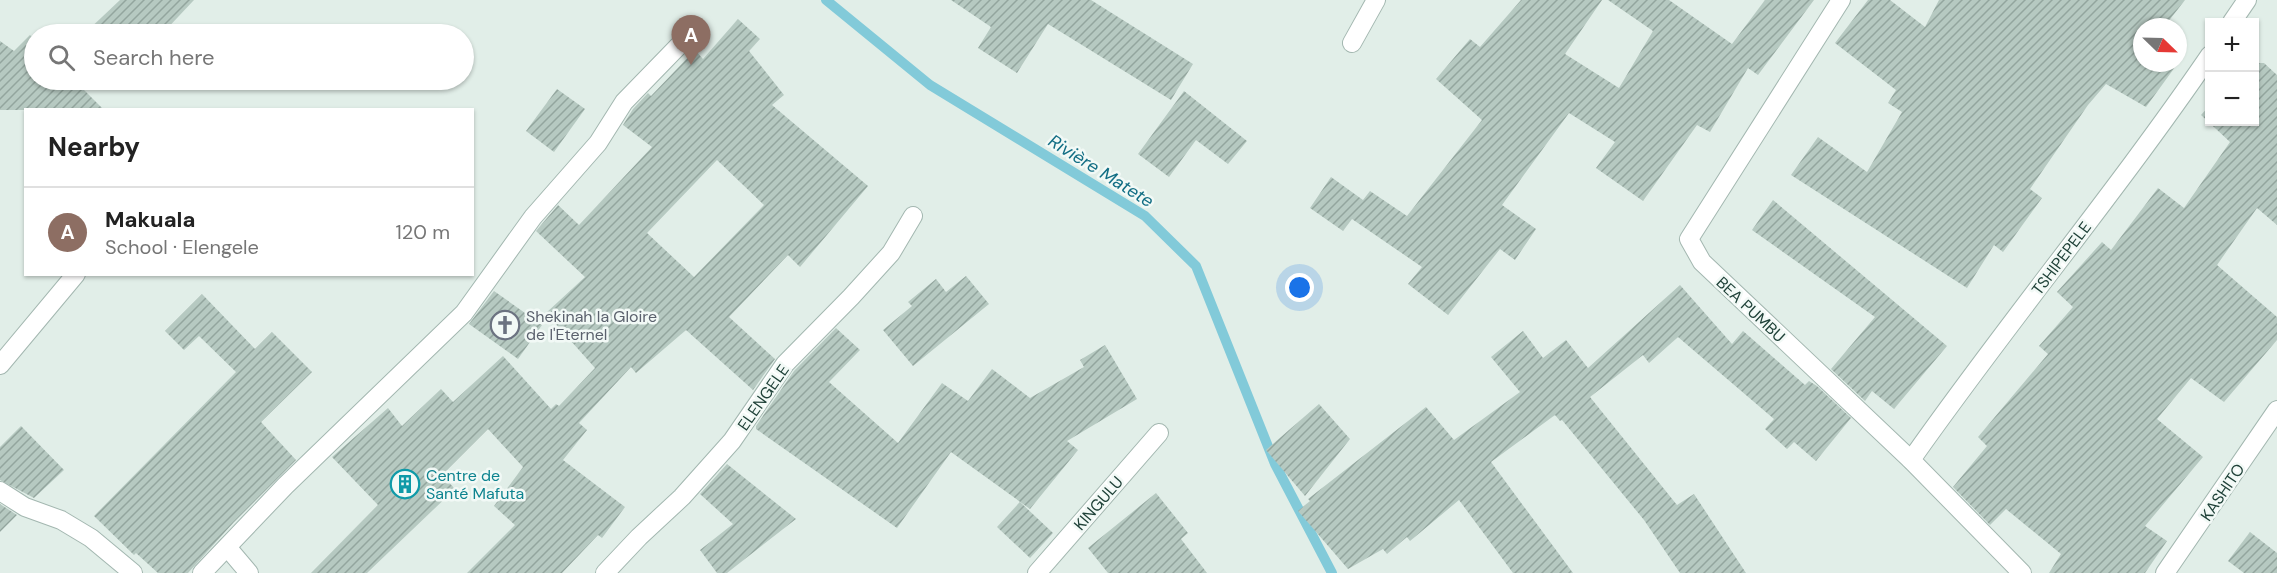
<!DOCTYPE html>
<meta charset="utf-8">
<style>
body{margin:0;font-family:"DM Sans",sans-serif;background:#f2f2f2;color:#222}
.controls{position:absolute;right:18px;top:18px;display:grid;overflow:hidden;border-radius:0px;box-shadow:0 2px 4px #0004}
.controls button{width:54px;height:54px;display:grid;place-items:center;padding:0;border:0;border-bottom:2px solid #e0e0e0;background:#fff;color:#222;font:30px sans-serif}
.compass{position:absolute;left:2133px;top:18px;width:54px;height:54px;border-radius:50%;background:#fff;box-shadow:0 2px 4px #0004;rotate:113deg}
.you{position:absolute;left:1300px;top:288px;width:21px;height:21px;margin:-15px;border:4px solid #fff;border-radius:50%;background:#1a73e8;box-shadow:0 0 0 9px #1a73e833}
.badge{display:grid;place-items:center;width:39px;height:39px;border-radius:50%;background:#7c3aed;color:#fff;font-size:20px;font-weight:700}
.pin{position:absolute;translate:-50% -50px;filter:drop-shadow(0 2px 3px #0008)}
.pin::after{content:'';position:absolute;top:32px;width:21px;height:18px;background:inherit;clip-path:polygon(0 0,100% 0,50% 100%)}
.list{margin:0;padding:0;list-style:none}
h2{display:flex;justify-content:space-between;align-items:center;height:78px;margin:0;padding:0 24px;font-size:26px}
h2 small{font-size:20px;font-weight:400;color:#767676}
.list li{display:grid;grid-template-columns:39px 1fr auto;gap:18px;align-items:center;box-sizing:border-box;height:90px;padding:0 24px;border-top:2px solid #e0e0e0}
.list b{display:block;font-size:22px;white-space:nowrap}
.list p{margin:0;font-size:20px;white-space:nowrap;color:#767676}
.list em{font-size:20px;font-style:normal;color:#767676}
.icon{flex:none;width:33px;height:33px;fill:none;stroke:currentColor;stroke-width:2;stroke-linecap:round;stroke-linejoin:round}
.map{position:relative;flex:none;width:2277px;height:573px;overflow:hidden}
.search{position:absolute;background:#fff;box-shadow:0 2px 4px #0004;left:24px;top:24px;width:450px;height:66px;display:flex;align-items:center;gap:15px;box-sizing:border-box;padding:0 21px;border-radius:33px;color:#767676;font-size:22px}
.panel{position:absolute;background:#fff;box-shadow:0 2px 4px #0004;left:24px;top:108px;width:450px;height:168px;border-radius:0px}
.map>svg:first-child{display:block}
</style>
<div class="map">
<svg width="2277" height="573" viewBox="0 0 2277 573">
<defs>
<pattern id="building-hatch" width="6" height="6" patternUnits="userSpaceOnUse" patternTransform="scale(1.5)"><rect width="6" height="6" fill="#b6c9c1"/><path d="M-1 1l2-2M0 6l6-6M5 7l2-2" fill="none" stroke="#93a59e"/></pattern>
</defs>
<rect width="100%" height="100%" fill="#e1eee8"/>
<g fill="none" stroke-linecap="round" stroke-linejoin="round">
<!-- stream -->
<path stroke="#82cad9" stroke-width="10" d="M826,0l104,85 215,131 51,50 79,198 57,109"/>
</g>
<!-- building -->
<g fill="url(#building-hatch)" fill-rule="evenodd">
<path d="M120,0h74l-32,34h-78z"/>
<path d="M951,0h140l102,64 -22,36 -123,-76 -31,49 -39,-25 13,-21z"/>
<path d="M1521,0h81l-37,54 54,34 34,-57 -45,-31h61l63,44 33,-44h49l-56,75 -10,-7 -38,64 -13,-7 -54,76 -47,-33 19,-26 -46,-29 -67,92 34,24 -21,31 -15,-11 -52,66 -40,-31 14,-17 -70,-48 -9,12 -33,-23 21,-31 32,23 7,-9 37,25 75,-96 -46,-41 34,-40 10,8z"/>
<path d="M1868,0h22l35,27 14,-27h246l-21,27h-22v36h36l-32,44 -40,-23 -18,21 -58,84 12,9 -39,54 -9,-7 -27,43 -176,-113 27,-38 49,35 35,-60 -14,-9 8,-13 -61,-47z"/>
<path d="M738,19l22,20 -11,12 35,44 -12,10 96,81 -68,81 -12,-12 -59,62 46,42 -22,31 -67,-60 -50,43 -5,-6 -52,56 8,7 -24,30 62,47 -23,31 -4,-3 -36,38h-95l48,-48 -21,-19 29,-39 -35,-38 -46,46 13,14 -88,84h-56l67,-68 -46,-48 56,-49 14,18 39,-37 12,13 50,-46 48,53 5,-5 3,2 36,-38 -49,-55 39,-36 -49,-46 22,-26 21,20 73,-78 -29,-22 10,-16 15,-16 3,3 44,-46 8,9zM717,160l47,45 -70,72 -47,-44z"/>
<path d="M30,35l4,4v41h40l30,30h-104v-69l14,10z"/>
<path d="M2254,63h10l13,12v150l-20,-17 -40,57 60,52v23l-53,62 -33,-24 -34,41 46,38 -58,69 22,15 -22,32h-96l12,-19 -55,-45 -16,16 -37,-38 34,-41 -9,-9 70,-83 -9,-8 34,-39 -16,-15 45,-50 9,8 47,-62 26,20 46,-66 -29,-27 9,-10v17h44z"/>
<path d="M557,89l28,20 -31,43 -28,-21z"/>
<path d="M1184,91l63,50 -19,23 -32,-24 -27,37 -31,-23z"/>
<path d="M1773,200l174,146 -53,63 -22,-18 -7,10 -34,-32 44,-52 -123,-87z"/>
<path d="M966,276l23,28 -76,62 -30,-36 29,-24 -4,-4 28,-23 10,13z"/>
<path d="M1680,285l52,59 11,-13 62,54 4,-4 8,5 34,32 -35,43 -22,-19 -7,7 -22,-20 9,-10 -96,-82 -29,26 -6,-8 -53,42 87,108 17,-11 52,79h-66l-36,-53 -82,-100 -2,1 -5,-6 -64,47 82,111h-60l-54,-73 -49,41 -3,-4 -20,17 -4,-5 -35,20 -50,-58 12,-10 -2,-2 118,-92 28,33 66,-48 -29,-35 32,-26 20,27 23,-18 22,28z"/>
<path d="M494,291l48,34 -24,34 -49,-35z"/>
<path d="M202,294l53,55 17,-17 40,40 -51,50 35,38 -62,62 -46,51h-30l-22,-20 -2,2 -40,-39 142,-144 -37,-36 -15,14 -19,-19z"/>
<path d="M836,328l24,22 -31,32 69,61 44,-60 26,18 24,-32 38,29 54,-31 -4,-7 25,-15 32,54 -70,42 11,9 -48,59 -79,-57 -54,76 -141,-99v-3l38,-55z"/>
<path d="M1319,404l31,35 -45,57 -39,-46z"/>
<path d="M21,426l43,44 -30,28 -34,-18v-33z"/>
<path d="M727,464l69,55 -69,54h-10l-17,-23 33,-26 -33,-30z"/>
<path d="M1156,493l32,40 -7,6 26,34h-99l-20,-25z"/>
<path d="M1020,502l33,31 -23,25 -33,-31z"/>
<path d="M0,504l17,11 -17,17z"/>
<path d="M2250,532l27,21v20h-33l-16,-12z"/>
</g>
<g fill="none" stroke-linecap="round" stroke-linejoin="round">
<!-- street casing -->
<g stroke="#a3b7b0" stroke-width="20">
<g id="street">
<path d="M1841,0l-152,239 13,23 209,198 111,113"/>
<path d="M2232,22l15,-22"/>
<path d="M1352,43l24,-43"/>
<path d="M0,365l76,-91"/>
<path d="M1911,460c96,-137 204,-266 299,-405"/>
<path d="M0,491l25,16 36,13 30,18 42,35"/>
<path d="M227,547l22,26"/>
<path d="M202,573l83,-87 179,-173 69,-96 65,-74 26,-41 70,-72"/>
<path d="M605,573l34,-36 43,-40 50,-56 53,-77 66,-67 40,-44 22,-37"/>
<path d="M1037,573l122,-140"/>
<path d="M2165,573l112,-163"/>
</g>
</g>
<!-- street -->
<use href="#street" stroke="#fff" stroke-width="18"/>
</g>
<!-- icons -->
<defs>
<g id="church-ring" transform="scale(1.5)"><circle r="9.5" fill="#f2f9f6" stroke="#6b7280" stroke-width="1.5"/><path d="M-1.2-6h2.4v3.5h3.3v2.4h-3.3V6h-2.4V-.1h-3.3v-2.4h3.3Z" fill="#6b7280"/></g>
<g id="building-ring" transform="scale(1.5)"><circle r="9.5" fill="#f2f9f6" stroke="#0f9aa8" stroke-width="1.5"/><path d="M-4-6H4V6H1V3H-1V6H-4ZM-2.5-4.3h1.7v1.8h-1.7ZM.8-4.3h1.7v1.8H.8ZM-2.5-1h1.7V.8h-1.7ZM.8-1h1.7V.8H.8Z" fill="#0f9aa8"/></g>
</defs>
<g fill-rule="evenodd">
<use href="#church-ring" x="505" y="325"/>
<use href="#building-ring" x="405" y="484"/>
</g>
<g text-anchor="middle" stroke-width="5" stroke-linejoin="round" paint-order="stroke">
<!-- street labels -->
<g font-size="16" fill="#1f4138" stroke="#f2f9f6">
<text transform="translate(2061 258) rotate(-53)" y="6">TSHIPEPELE</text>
<text transform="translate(1751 309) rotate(43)" y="6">BEA PUMBU</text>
<text transform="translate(763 397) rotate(-55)" y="6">ELENGELE</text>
<text transform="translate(2222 492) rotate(-56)" y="6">KASHITO</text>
<text transform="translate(1098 503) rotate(-49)" y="6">KINGULU</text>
</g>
<!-- worship labels -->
<g font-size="16" fill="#5b616d" stroke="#f2f9f6" text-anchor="start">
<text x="526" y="322">Shekinah la Gloire<tspan x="526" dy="18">de l'Eternel</tspan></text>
</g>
<!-- culture labels -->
<g font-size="16" fill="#0d838f" stroke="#f2f9f6" text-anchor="start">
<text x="426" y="481">Centre de<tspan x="426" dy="18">Santé Mafuta</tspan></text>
</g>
<!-- water labels -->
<g font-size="18" font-style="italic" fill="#126e84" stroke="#f2f9f6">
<text transform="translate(1101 171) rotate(32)" y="6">Rivière Matete</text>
</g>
</g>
</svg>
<div class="controls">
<button>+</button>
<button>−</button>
</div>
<svg class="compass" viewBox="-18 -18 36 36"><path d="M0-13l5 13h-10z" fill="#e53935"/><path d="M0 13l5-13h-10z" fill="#767676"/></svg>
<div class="you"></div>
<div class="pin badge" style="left:691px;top:65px;background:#8d6e63">A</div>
<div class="search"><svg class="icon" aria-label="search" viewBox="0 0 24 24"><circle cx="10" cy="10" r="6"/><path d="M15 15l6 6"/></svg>Search here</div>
<section class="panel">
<h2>Nearby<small></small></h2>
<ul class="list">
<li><span class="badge" style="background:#8d6e63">A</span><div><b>Makuala</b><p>School · Elengele</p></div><em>120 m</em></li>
</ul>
</section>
</div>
